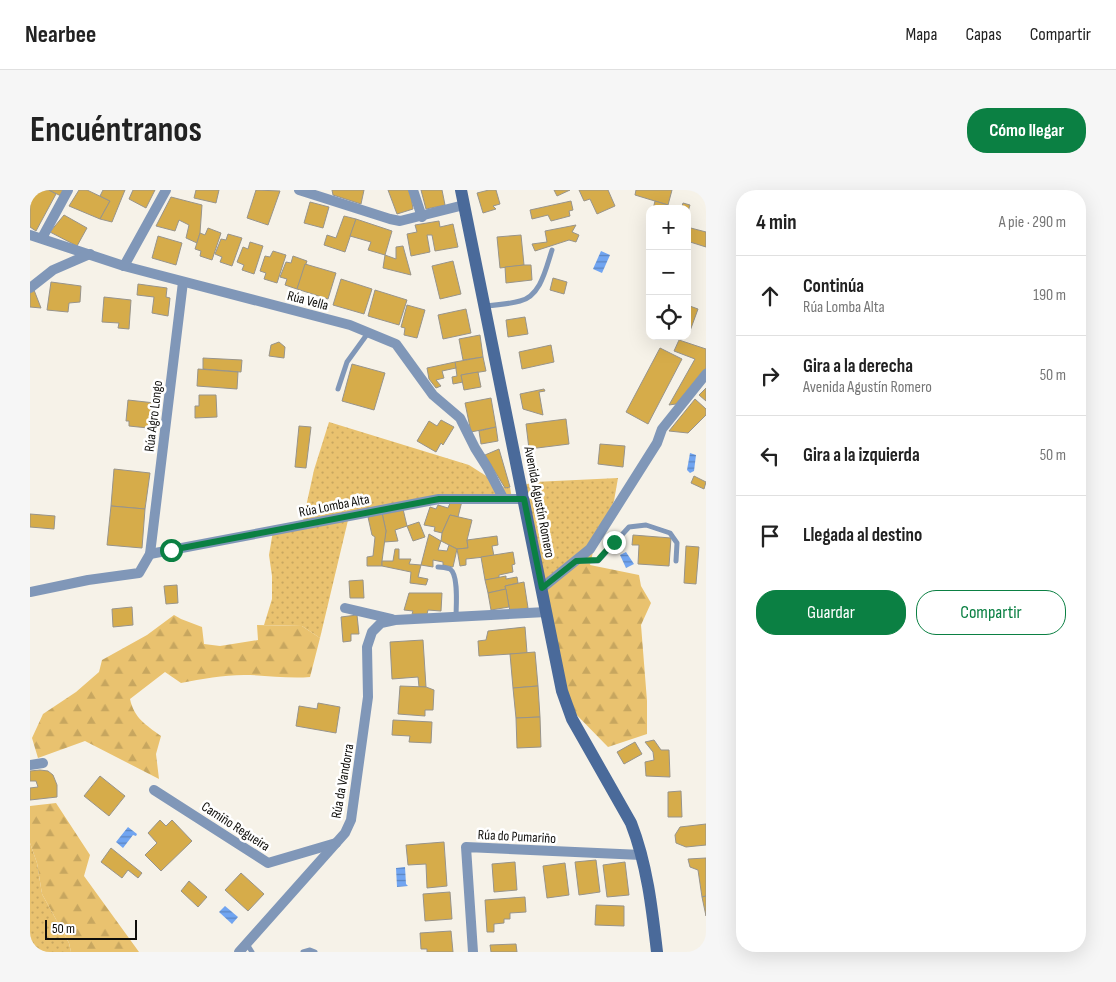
<!DOCTYPE html>
<html lang="es">
<meta charset="utf-8">
<style>
body{margin:0;font-family:"Sofia Sans Condensed",sans-serif;background:#f6f6f6;color:#222}
.controls{position:absolute;right:15px;top:15px;display:grid;overflow:hidden;border-radius:10px;box-shadow:0 5px 20px #0002}
.controls button{width:45px;height:45px;display:grid;place-items:center;padding:0;border:0;border-bottom:1px solid #e0e0e0;background:#fff;color:#222;font:25px sans-serif}
.scale{position:absolute;left:15px;bottom:12px;width:92px;box-sizing:border-box;padding-left:5px;border:2px solid #0f0e0b;border-top:0;font-size:14px;line-height:18px;white-space:nowrap;color:#0f0e0b;-webkit-text-stroke:4px #fff;paint-order:stroke}
.stop{position:absolute;width:15px;height:15px;margin:-11px;border:4px solid #0b8043;border-radius:50%;background:#fff}
.stop.end{background:#0b8043;border-color:#fff;box-shadow:0 1px 5px #0008}
.list{margin:0;padding:0;list-style:none}
h2{display:flex;justify-content:space-between;align-items:center;height:65px;margin:0;padding:0 20px;font-size:21px}
h2 small{font-size:16px;font-weight:400;color:#767676}
.list li{display:grid;grid-template-columns:32px 1fr auto;gap:15px;align-items:center;box-sizing:border-box;height:80px;padding:0 20px;border-top:1px solid #e0e0e0}
.list b{display:block;font-size:19px;white-space:nowrap}
.list p{margin:0;font-size:16px;white-space:nowrap;color:#767676}
.list em{font-size:16px;font-style:normal;color:#767676}
.actions{display:flex;gap:10px;padding:15px 20px}
.actions a{flex:1;padding:11px 0;border:1px solid #0b8043;border-radius:20px;text-align:center;font-size:18px;color:#0b8043}
.actions .main{background:#0b8043;color:#fff}
.icon{flex:none;width:28px;height:28px;fill:none;stroke:currentColor;stroke-width:2;stroke-linecap:round;stroke-linejoin:round}
.map{position:relative;flex:none;width:676px;height:762px;overflow:hidden;border-radius:20px}
header{display:flex;align-items:center;gap:30px;box-sizing:border-box;height:70px;padding:0 25px;background:#fff;border-bottom:1px solid #e0e0e0}
header strong{font-size:24px}
nav{display:flex;gap:28px;margin-inline-start:auto;font-size:18px}
.intro{display:flex;align-items:center;justify-content:space-between;box-sizing:border-box;height:120px;padding:0 30px}
h1{margin:0;font-size:35px}
.button{padding:12px 22px;border-radius:20px;background:#0b8043;color:#fff;font-size:18px;font-weight:700}
main{display:flex;gap:30px;padding:0 30px}
aside{flex:1;background:#fff;border-radius:20px;box-shadow:0 5px 20px #0002}
.map>svg:first-child{display:block}
</style>
<header>
<strong>Nearbee</strong>
<nav><a>Mapa</a><a>Capas</a><a>Compartir</a></nav>
</header>
<div class="intro"><h1>Encuéntranos</h1><a class="button">Cómo llegar</a></div>
<main>
<div class="map">
<svg width="676" height="762" viewBox="0 0 676 762">
<defs>
<pattern id="grass-dots" width="8" height="8" patternUnits="userSpaceOnUse" patternTransform="scale(1.25)"><rect width="8" height="8" fill="#e9c26f"/><path d="M2 2h.1M6 6h.1" fill="none" stroke="#c7a65f" stroke-width="1.8" stroke-linecap="round"/></pattern>
<pattern id="forest-firs" width="22" height="20" patternUnits="userSpaceOnUse" patternTransform="scale(1.25)"><rect width="22" height="20" fill="#e9c26f"/><path d="M5 1l3.5 6h-7zM16 11l3.5 6h-7z" fill="#c7a65f"/></pattern>
<pattern id="water-rules" width="6" height="5" patternUnits="userSpaceOnUse" patternTransform="scale(1.25)"><rect width="6" height="5" fill="#71a5f1"/><path d="M0 2.5h6" fill="none" stroke="#5b85c1"/></pattern>
</defs>
<rect width="100%" height="100%" fill="#f6f2e8"/>
<!-- grass -->
<g fill="url(#grass-dots)">
<path d="M299,232l140,43 36,23 5,-1 2,12h-73l-90,17 -29,122 -18,-12 -38,-1 8,-26v-23l-3,-21 4,-24 29,-6 12,-55z"/>
<path d="M588,288l-4,23 -24,48 -48,39 -21,-102 13,-4z"/>
<path d="M0,653l7,20 5,31 27,49 2,9h-41z"/>
</g>
<!-- forest -->
<g fill="url(#forest-firs)">
<path d="M566,349l-6,26 49,10 2,11 10,17 -10,22 6,76v33l-39,13 -42,-43 -24,-116z"/>
<path d="M144,425l7,4 21,8 2,17 16,2 38,-6 -1,-15 45,1 18,12 -10,39c-22,2 -44,-2 -66,-2 -21,0 -42,4 -63,8l-16,-11 -35,27c4,19 16,26 31,37l-5,18 3,25 -74,-38 -47,17 -6,-20 11,-24 33,-22 23,-20 3,-12 45,-25z"/>
<path d="M26,613l34,52 -6,21 55,76h-68l-2,-9 -27,-49 -5,-31 -7,-20v-37z"/>
</g>
<!-- water -->
<g fill="url(#water-rules)">
<path d="M571,61l9,4 -8,18 -9,-4z"/>
<path d="M660,263l6,2 -2,16 -4,2 -3,-3z"/>
<path d="M596,362l8,12 -8,4 -6,-13z"/>
<path d="M98,637l9,7 -1,2 -3,-1 -10,13 -7,-6z"/>
<path d="M375,677l1,17 2,2 -11,1 -1,-19z"/>
<path d="M195,716l13,11 -6,7 -13,-12z"/>
</g>
<!-- building -->
<g fill="#d6ac4a" stroke="#98948b">
<path d="M6,0h13l7,4 -20,37 -6,-4v-26z"/>
<path d="M19,0h15l-3,6z"/>
<path d="M49,0h8l23,11 -10,18 -31,-13z"/>
<path d="M73,0h22l-13,32 -12,-3 10,-18 -10,-5z"/>
<path d="M103,0h22l-9,18 -17,-9z"/>
<path d="M166,0h23l-3,13 -22,-5z"/>
<path d="M226,0l24,1 -12,34 -21,-7z"/>
<path d="M302,0h32l-3,14 -28,-9z"/>
<path d="M358,0h22l3,19 -16,5z"/>
<path d="M391,0h21l3,15 -19,4z"/>
<path d="M459,0h7l4,14 -7,2 3,3 -13,4 -6,-20z"/>
<path d="M524,0h16l-13,6z"/>
<path d="M549,0h29l7,16 -18,8 -7,-15 -6,2z"/>
<path d="M606,0h36l-4,15 -33,-10z"/>
<path d="M141,7l31,8 -2,28 -3,10 -11,-5 3,-13 -10,-5 -4,11 -19,-5z"/>
<path d="M541,11l2,9 -4,1 1,5 -19,5 -3,-6 -16,4 -2,-9z"/>
<path d="M625,11l13,4 -2,4h-13z"/>
<path d="M280,12l19,5 -6,21 -19,-5z"/>
<path d="M653,13l7,2 -3,10v-6h-6z"/>
<path d="M34,25l23,13 -10,18 -27,-14z"/>
<path d="M314,26l12,3 -11,33 -21,-7 3,-10 9,3z"/>
<path d="M326,29l36,12 -7,24 -17,-5 3,-8 -21,-6z"/>
<path d="M409,31l1,6 13,-3 5,23 -23,4 -3,-16h-5l3,17 -19,4 -4,-22 10,-2 -2,-7z"/>
<path d="M546,35l-4,7 7,3 -3,7 -7,-2 -34,11 -3,-7 15,-2 -2,-11z"/>
<path d="M657,37l19,5v15l-19,-6z"/>
<path d="M178,38l13,5 -9,27 -12,-4 1,-5 -6,-2 5,-16 5,2z"/>
<path d="M198,44l14,4 -10,28 -12,-4 2,-5 -7,-3 6,-15 5,1z"/>
<path d="M491,45l3,30 -24,3 -3,-31z"/>
<path d="M128,46l24,7 -6,22 -24,-7z"/>
<path d="M220,52l13,4 -9,28 -12,-4 2,-5 -7,-3 6,-15 5,2z"/>
<path d="M373,56l8,29 -28,-7 2,-13 11,4v-12z"/>
<path d="M243,61l13,4 -9,28 -13,-4 2,-6 -6,-2 5,-15 5,1z"/>
<path d="M263,66l14,5 -10,28 -12,-4 2,-6 -7,-2 6,-15 5,1z"/>
<path d="M423,71l8,33 -21,5 -8,-33z"/>
<path d="M275,74l31,9 -8,26 -31,-10z"/>
<path d="M494,75h7l1,15 -26,3 -1,-16z"/>
<path d="M523,88l14,4 -3,12 -14,-4z"/>
<path d="M311,89l31,10 -8,25 -31,-9z"/>
<path d="M21,92l30,4 -1,16 -11,1 -1,9 -21,-2z"/>
<path d="M108,94l29,4 -1,9 4,1 -2,18 -16,-3 2,-16 -17,-2z"/>
<path d="M4,100l7,18 -11,-1v-16z"/>
<path d="M345,100l32,10 -8,25 -31,-9z"/>
<path d="M74,107l27,3 -2,29 -11,-1 1,-5 -17,-1z"/>
<path d="M377,115l18,5 -8,28 -13,-3 1,-7 -4,-1z"/>
<path d="M657,115l11,4 -8,22 -3,-1z"/>
<path d="M436,119l5,24 -28,6 -5,-24z"/>
<path d="M495,127l3,17 -20,3 -2,-17z"/>
<path d="M450,145l3,22 -20,3 -4,-21z"/>
<path d="M649,150l27,9v19l-30,36 -7,1 26,-46 -21,-8z"/>
<path d="M249,152l6,5 -1,11 -15,-2 2,-11z"/>
<path d="M521,155l3,17 -32,7 -3,-17z"/>
<path d="M630,158l22,11 -34,65 -22,-12z"/>
<path d="M453,167l3,14 -25,4 2,7 -10,2 -1,-7 5,-1 -2,-14z"/>
<path d="M173,168l39,2 -1,12 -38,-3z"/>
<path d="M425,172l1,6 -14,3 2,7 -8,2 5,6 -5,2 -7,-9 -2,-11z"/>
<path d="M322,174l33,9 -11,37 -32,-9z"/>
<path d="M168,179l40,3 -1,17 -40,-3z"/>
<path d="M448,182l3,15 -17,3 -3,-15z"/>
<path d="M676,198v13l-7,-6z"/>
<path d="M514,199l1,2 -6,1 4,23 -20,-6 -3,-15z"/>
<path d="M169,205h17l1,22 -22,1v-12h4z"/>
<path d="M461,208l5,29 -25,5 -6,-29z"/>
<path d="M665,209l11,10v6l-18,18 -19,-2z"/>
<path d="M98,210l27,3 -2,20h-3l-2,5 -19,-2v-5h-3z"/>
<path d="M536,229l3,25 -40,5 -3,-25z"/>
<path d="M411,230l13,7 -11,18 -2,-2 -5,9 -19,-11 12,-20 8,5z"/>
<path d="M269,236l12,1 -5,41 -11,-1z"/>
<path d="M466,237l2,14 -17,3 -2,-13z"/>
<path d="M570,254l25,2 -2,21 -25,-3z"/>
<path d="M469,259l11,38 -5,1 -20,-33z"/>
<path d="M84,279l36,4 -5,36 -34,-3z"/>
<path d="M664,286l12,6 -2,7 -13,-6z"/>
<path d="M421,311h11l-4,16 -8,-2 -8,18 -8,-2 1,-4 -11,-2 6,-18 6,2 2,-4 10,3z"/>
<path d="M81,316l34,3 -3,39 -35,-3z"/>
<path d="M373,319l4,17 -12,4 3,11 -14,1 2,-11 -4,-18z"/>
<path d="M352,323l4,18 -4,30v5h-15v-9l6,-1 2,-19 -3,-2 -4,-18z"/>
<path d="M0,324l25,2 -1,13 -24,-2z"/>
<path d="M420,325l22,5 -5,20 1,8 -11,1 -16,-8 1,-8z"/>
<path d="M389,332l6,15 -12,4 -6,-15z"/>
<path d="M399,344l12,7 -3,9 9,1 2,-6 8,4 -4,18 -10,-2v-3l-10,-2v7l-12,-2z"/>
<path d="M603,345l38,3 -2,28 -31,-2 1,-19h-7z"/>
<path d="M467,346l1,9 -6,1 2,10 -28,3v6l-6,1 -3,-17 11,-1 -1,-8z"/>
<path d="M656,356l13,1 -3,37 -12,-1z"/>
<path d="M365,359h4v10h12l-2,5 12,1 -3,12 10,2 -2,6 -16,-2 1,-11 -29,-6v-5h11z"/>
<path d="M483,362l2,12 -3,1 1,7 -14,3v3l-14,2 -4,-23z"/>
<path d="M476,386v3l11,-2 1,6 -13,3 1,3 -18,4 -3,-13z"/>
<path d="M333,390l1,18h-14l-1,-17z"/>
<path d="M494,392l4,26 -18,3 -5,-25z"/>
<path d="M147,395l1,18 -12,1 -2,-18z"/>
<path d="M476,399l3,18 -18,3 -3,-17z"/>
<path d="M379,403h33l-1,18 -13,-1 -1,4h-15l1,-3 -9,-1z"/>
<path d="M102,417l1,18 -20,2 -1,-18z"/>
<path d="M327,425l2,19h-8v7l-8,1 -2,-25z"/>
<path d="M495,437l2,26 -48,3 -1,-15 8,-1 2,-9z"/>
<path d="M393,450l3,47h-7l-1,-10 -26,2 -2,-37z"/>
<path d="M505,462l3,34 -25,2 -3,-34z"/>
<path d="M370,496l26,1 8,3 -1,20h-8v6l-27,-2z"/>
<path d="M508,496l2,31 -24,1 -3,-30z"/>
<path d="M288,513l22,4 -4,26 -40,-7 3,-20 18,3z"/>
<path d="M510,527l1,30 -24,1 -1,-30z"/>
<path d="M363,530l39,2 -1,21 -22,-1 1,-6 -18,-1z"/>
<path d="M624,550l7,10h8l1,27 -24,-1 -1,-14 9,-2 -1,-8 -8,-10z"/>
<path d="M605,552l7,12 -18,10 -7,-12z"/>
<path d="M10,580l8,1 5,4 4,10v12l-27,3v-12l8,-1 -2,-6h-6v-10z"/>
<path d="M70,586l25,20 -16,20 -25,-20z"/>
<path d="M651,601l1,26h-14v-25z"/>
<path d="M130,630l6,6 6,-6 20,21 -31,30 -16,-16 12,-12 -9,-10z"/>
<path d="M676,634v21l-20,2 -10,-4 -1,-8 5,-8z"/>
<path d="M414,652l3,44 -20,2 -1,-24 -18,1 -2,-20z"/>
<path d="M81,658l31,25 -4,5 -10,-8 -6,8 -21,-16z"/>
<path d="M676,668v38l-4,1 -4,-27 -8,-3 -2,-8z"/>
<path d="M566,670l4,32 -21,3 -4,-33z"/>
<path d="M485,672l2,28 -23,2 -2,-28z"/>
<path d="M595,672l4,33 -22,2 -4,-32z"/>
<path d="M535,673l4,32 -22,3 -4,-32z"/>
<path d="M211,683l23,21 -16,17 -23,-21z"/>
<path d="M159,691l18,16 -9,10 -17,-16z"/>
<path d="M420,702l2,27 -27,2 -2,-27z"/>
<path d="M676,706v20l-4,-19z"/>
<path d="M495,707l1,15 -16,1v6h-6v4l-10,1v8h-7l-2,-32z"/>
<path d="M566,715l28,1v20l-29,-1z"/>
<path d="M421,741l2,21h-26v-3h-6l-1,-16z"/>
<path d="M486,754l1,8h-26l-1,-7z"/>
</g>
<g fill="none" stroke-linecap="round" stroke-linejoin="round">
<!-- lane -->
<g stroke="#8097b8" stroke-width="5">
<path d="M455,116c12,-1 24,-2 35,-5 21,-5 26,-33 32,-51"/>
<path d="M308,199l9,-27 21,-29"/>
<path d="M549,371h19l31,-34 17,-2 24,8 7,10 -1,18"/>
<path d="M408,377c3,0 9,1 12,2 9,6 6,38 6,48"/>
<path d="M217,754l5,8"/>
<path d="M273,762l7,-2 5,2"/>
</g>
<!-- street -->
<g stroke="#8097b8" stroke-width="10">
<path d="M269,0l91,29 10,2 64,-16"/>
<path d="M383,0l9,27"/>
<path d="M0,45l94,31 226,59 46,19 37,51 27,23 15,30 12,19 16,31"/>
<path d="M12,48l26,-48"/>
<path d="M94,76l42,-76"/>
<path d="M0,98l23,-18 37,-16"/>
<path d="M120,364l289,-55h85"/>
<path d="M512,398l48,-39 67,-106 5,-14 44,-55"/>
<path d="M0,402l58,-12 51,-7 11,-19 33,-272"/>
<path d="M315,418l47,11"/>
<path d="M0,575l13,-2"/>
<path d="M124,600l114,73 68,-20"/>
<path d="M209,762l106,-119 6,-13 17,-123 -1,-50 5,-15 9,-9 14,-3 151,-8"/>
<path d="M443,762l-7,-105 176,8"/>
</g>
<!-- secondary -->
<path stroke="#4a6a9a" stroke-width="12" d="M431,0l101,501 10,28 59,104c16,41 21,85 26,129"/>
</g>
<g fill="none" stroke-linecap="round" stroke-linejoin="round">
<!-- route -->
<path stroke="#0b8043" stroke-width="6" d="M141,360l268,-51h85l18,89 34,-27 22,-1 16,-18"/>
</g>
<g text-anchor="middle" stroke-width="5" stroke-linejoin="round" paint-order="stroke">
<!-- street labels -->
<g font-size="14" fill="#0f0e0b" stroke="#fff">
<text transform="translate(278 110) rotate(15)" y="5">Rúa Vella</text>
<text transform="translate(123 226) rotate(-83)" y="5">Rúa Agro Longo</text>
<text transform="translate(510 312) rotate(79)" y="5">Avenida Agustín Romero</text>
<text transform="translate(304 315) rotate(-11)" y="5">Rúa Lomba Alta</text>
<text transform="translate(312 591) rotate(-80)" y="5">Rúa da Vandorra</text>
<text transform="translate(206 636) rotate(33)" y="5">Camiño Regueira</text>
<text transform="translate(487 646) rotate(3)" y="5">Rúa do Pumariño</text>
</g>
</g>
</svg>
<div class="controls">
<button>+</button>
<button>−</button>
<button><svg class="icon" aria-label="locate" viewBox="0 0 24 24"><circle cx="12" cy="12" r="6"/><path d="M12 2v4M12 18v4M2 12h4M18 12h4"/></svg></button>
</div>
<div class="scale">50 m</div>
<div class="stop" style="left:141px;top:360px"></div>
<div class="stop end" style="left:584px;top:352px"></div>
</div>
<aside>
<h2>4 min<small>A pie · 290 m</small></h2>
<ul class="list">
<li><svg class="icon" aria-label="ahead" viewBox="0 0 24 24"><path d="M12 20V5M6 11l6-6 6 6"/></svg><div><b>Continúa</b><p>Rúa Lomba Alta</p></div><em>190 m</em></li>
<li><svg class="icon" aria-label="right" viewBox="0 0 24 24"><path d="M7 20v-9h11M14 6l5 5-5 5"/></svg><div><b>Gira a la derecha</b><p>Avenida Agustín Romero</p></div><em>50 m</em></li>
<li><svg class="icon" aria-label="left" viewBox="0 0 24 24"><path d="M17 20v-9H6M10 6l-5 5 5 5"/></svg><div><b>Gira a la izquierda</b></div><em>50 m</em></li>
<li><svg class="icon" aria-label="arrive" viewBox="0 0 24 24"><path d="M6 21V4h12l-3 4 3 4H6"/></svg><div><b>Llegada al destino</b></div></li>
</ul>
<div class="actions"><a class="main">Guardar</a><a>Compartir</a></div>
</aside>
</main>
